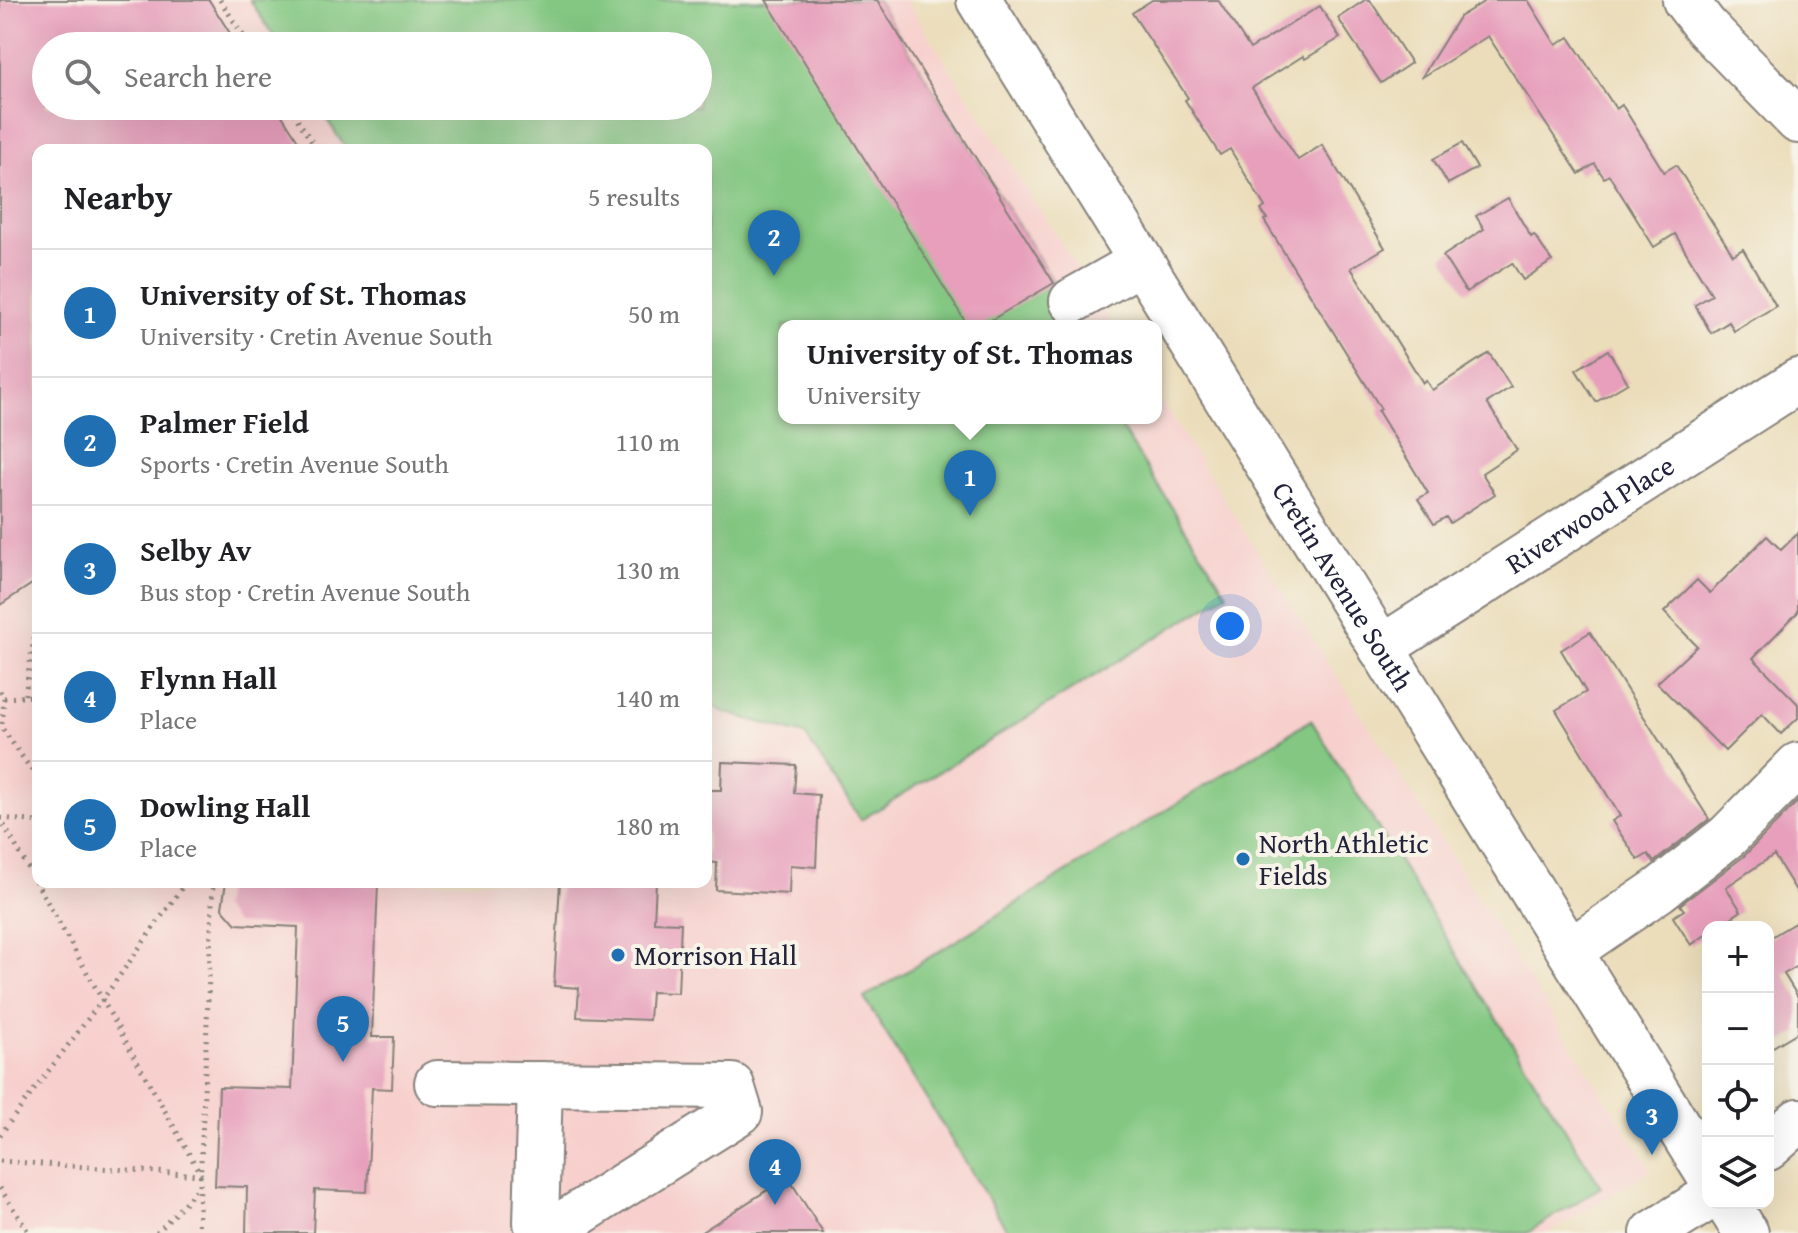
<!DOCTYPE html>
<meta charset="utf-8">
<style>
body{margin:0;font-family:"Gentium Book Plus",serif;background:#f2f2f2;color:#202124}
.controls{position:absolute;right:24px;bottom:24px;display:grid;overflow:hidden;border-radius:16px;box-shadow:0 8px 32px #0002}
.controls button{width:72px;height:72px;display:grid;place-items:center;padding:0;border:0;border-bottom:2px solid #e0e0e0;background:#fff;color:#202124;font:40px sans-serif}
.you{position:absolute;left:1230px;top:626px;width:28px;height:28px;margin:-20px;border:6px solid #fff;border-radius:50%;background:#1a73e8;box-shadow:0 0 0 12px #1a73e833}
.badge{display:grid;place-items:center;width:52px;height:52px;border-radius:50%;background:#1f6fb2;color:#fff;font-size:26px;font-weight:700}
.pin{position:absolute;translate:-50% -66px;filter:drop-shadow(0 2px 4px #0008)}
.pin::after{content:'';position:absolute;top:42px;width:28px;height:24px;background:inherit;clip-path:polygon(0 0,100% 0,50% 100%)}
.popup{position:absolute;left:778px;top:320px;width:384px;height:104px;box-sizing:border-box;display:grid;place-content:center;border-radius:16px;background:#fff;filter:drop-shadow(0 2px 6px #0005);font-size:26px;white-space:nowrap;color:#757577}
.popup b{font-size:30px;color:#202124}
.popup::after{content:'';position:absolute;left:50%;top:100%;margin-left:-16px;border:16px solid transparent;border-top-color:#fff}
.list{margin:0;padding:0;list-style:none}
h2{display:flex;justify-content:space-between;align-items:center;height:104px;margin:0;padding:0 32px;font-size:34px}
h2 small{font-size:26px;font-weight:400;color:#757577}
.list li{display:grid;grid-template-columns:52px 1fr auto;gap:24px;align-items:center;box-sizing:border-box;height:128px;padding:0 32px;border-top:2px solid #e0e0e0}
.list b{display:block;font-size:30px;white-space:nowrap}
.list p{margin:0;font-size:26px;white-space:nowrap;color:#757577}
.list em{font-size:26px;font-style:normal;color:#757577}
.icon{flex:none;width:44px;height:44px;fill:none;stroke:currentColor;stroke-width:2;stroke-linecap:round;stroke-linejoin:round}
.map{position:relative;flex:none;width:1798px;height:1233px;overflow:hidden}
.search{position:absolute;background:#fff;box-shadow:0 8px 32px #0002;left:32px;top:32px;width:680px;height:88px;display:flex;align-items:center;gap:20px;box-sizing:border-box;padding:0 28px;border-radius:44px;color:#757577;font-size:30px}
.panel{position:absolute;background:#fff;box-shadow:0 8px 32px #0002;left:32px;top:144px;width:680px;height:744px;border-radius:16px}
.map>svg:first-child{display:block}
</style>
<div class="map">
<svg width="1798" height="1233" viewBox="0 0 1798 1233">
<rect width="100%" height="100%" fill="#f7f3e8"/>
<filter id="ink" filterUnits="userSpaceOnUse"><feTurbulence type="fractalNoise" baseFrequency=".0125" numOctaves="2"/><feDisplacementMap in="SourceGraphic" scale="16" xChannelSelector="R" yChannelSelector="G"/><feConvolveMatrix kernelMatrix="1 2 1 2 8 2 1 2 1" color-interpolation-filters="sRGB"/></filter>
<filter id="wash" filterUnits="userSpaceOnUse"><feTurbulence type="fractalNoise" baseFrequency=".006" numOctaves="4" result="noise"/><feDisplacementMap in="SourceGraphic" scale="32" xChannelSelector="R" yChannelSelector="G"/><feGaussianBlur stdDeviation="1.8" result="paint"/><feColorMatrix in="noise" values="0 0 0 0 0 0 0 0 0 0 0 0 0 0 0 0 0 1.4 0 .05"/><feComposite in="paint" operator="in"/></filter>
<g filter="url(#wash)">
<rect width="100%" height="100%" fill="#ebddba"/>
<!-- built -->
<path fill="#f7d0cd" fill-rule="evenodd" d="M0,0h906l208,326h-330v92h372v-26l495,778 -101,63h-1550zM46,46h652v60h-652zM38,150h668v732h-668z"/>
<!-- green -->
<g fill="#83c782" stroke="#52745e" stroke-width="2">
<path d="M250,0h627l204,326h-297v92h331l112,176 -366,226 -56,-85 -81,-23 -18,-11v-551h-359l-29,-44h380v-60h-418z"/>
<path d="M1311,720l290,467 -74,46h-518l-145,-235z"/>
</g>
<g id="blocks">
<!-- building -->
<g fill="#e79fbb">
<path d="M0,0h209l29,46h-192v60h230l28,44h-266v430l-38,25z"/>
<path d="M766,0h111l177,283 -73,43h-13z"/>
<path d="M1152,0h66l32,49 70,-43 20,32 -35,21 -2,-3 -51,32 46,72 24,-15 63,103 -34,20 72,115 3,-2 6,9 57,-37 22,34 -24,16 30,47 -35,23 13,21 -45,29 -4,-6 -12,7 -16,-25 10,-6 -50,-82 3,-2 -117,-189 3,-1 -6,-9 4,-3 -35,-58 -10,6 -35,-55 3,-2 -56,-85z"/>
<path d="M1365,0h5l41,63 -30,20 -43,-65z"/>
<path d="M1487,0h41l28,45 13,-8 47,72 6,-4 42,67 12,-7 57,90 10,-6 33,57 -42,25 -5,-9 -18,11 -16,-28 17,-10 -37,-61 -21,13 -45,-72 -5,3 -9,-14 -16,10 -91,-138 -67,42 38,-61z"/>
<path d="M1462,143l15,25 -29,16 -15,-25z"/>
<path d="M1508,198l23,39 3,-2 18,26 -29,19 -11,-17 -46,29 -23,-36 41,-27 -8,-13z"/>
<path d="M1608,350l20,33 -32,19 -20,-32z"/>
<path d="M1798,533v79l-45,46 45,46v14l-17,16 -19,-20 -37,37 -68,-68 40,-37 -33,-34 33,-32 13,13 57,-57 14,14z"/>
<path d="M1590,632l119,187 -55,43 -6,-8 -10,6 -26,-39 8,-5 -64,-106 30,-18 -25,-42z"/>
<path d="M722,762l74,3 -2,28 25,2 -3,72 -26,-2 -1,29 -73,-4 1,-27 -11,-1v-72h15z"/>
<path d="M1798,801v93l-24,-39 -48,32 15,24 -23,16h-10v6l-17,12 -18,-28 11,-7 -4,-5 64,-49z"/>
<path d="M226,882h152l-6,155h22l-2,52 -20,-1 -5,104 -52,-2 -2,43h-67l1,-46 -32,-1 4,-99 73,2 6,-162 -62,-3 -14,-16z"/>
<path d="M560,882h96l-2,40 27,1 -3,70 -27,-1 -2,28 -72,-3 2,-29 -25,-2z"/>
<path d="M1798,921v45l-14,8 14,23v35l-30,18v-111z"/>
<path d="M788,1177l35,56h-123z"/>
</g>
</g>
</g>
<g filter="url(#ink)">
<use href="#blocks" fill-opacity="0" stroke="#86807a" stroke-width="2"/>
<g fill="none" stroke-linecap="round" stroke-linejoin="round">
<!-- minor casing -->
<g stroke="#86807a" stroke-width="48">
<g id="minor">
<path d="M1685,0l20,26 93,95"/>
<path d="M1072,301l69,-39"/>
<path id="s1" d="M1381,648l417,-267"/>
<path d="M1570,951l89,-61 69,-54 70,-71"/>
<path d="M437,1083l295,3 8,26 -192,121"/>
<path d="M540,1084l-4,139 5,10"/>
<path d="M1768,1148l30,-27"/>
<path d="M1653,1233l55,-35"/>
</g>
</g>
<!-- major casing -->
<g stroke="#86807a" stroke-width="48">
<g id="major">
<path id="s2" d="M979,0l729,1174"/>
<path d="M1727,1203l19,30"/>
</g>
</g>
<!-- path -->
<g stroke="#86807a" stroke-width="5" stroke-dasharray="2 6" stroke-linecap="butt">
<path d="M220,0l30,46"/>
<path d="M289,106l28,44"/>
<path d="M0,691l4,7 -2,30 36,51"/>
<path d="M25,695l13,-82"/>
<path d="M4,698l34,-2"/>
<path d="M0,818l201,357"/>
<path d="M1,818l37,4"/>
<path d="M0,1135l103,-136 83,-117"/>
<path d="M0,1161l200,14"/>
<path d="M0,1188l29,45"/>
<path d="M157,1233l43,-47"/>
<path d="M198,1233l15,-351"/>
</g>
<!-- minor -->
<use href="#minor" stroke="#fff" stroke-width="44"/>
<!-- major -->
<use href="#major" stroke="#fff" stroke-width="44"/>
</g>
</g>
<!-- markers -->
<g fill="#1f6fb2" stroke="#f7f3e8" stroke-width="3">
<circle cx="1243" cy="859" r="8"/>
<circle cx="618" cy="955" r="8"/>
</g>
<g text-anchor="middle" stroke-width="8" stroke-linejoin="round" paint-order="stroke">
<!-- street labels -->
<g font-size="28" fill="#22223b" stroke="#f7f3e8">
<text dy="10" stroke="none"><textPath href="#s1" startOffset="248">Riverwood Place</textPath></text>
<text dy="10" stroke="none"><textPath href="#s2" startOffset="690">Cretin Avenue South</textPath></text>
</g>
<!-- poi labels -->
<g font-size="28" fill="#22223b" stroke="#f7f3e8" text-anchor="start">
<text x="1259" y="853">North Athletic<tspan x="1259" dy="32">Fields</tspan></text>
<text x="634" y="965">Morrison Hall</text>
</g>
</g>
</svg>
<div class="controls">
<button>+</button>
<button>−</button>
<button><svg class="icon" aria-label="locate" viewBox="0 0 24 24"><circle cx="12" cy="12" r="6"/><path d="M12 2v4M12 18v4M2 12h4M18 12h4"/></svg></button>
<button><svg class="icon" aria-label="layers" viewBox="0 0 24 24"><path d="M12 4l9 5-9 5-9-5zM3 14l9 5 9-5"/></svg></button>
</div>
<div class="you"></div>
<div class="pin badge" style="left:970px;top:516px">1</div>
<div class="popup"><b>University of St. Thomas</b>University</div>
<div class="pin badge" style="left:774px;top:276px">2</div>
<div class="pin badge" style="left:1652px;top:1155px">3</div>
<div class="pin badge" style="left:775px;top:1205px">4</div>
<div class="pin badge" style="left:343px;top:1062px">5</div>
<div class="search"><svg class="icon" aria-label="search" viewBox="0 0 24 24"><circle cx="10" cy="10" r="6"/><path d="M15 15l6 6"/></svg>Search here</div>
<section class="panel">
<h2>Nearby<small>5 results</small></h2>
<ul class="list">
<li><span class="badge">1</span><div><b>University of St. Thomas</b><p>University · Cretin Avenue South</p></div><em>50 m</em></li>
<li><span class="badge">2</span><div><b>Palmer Field</b><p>Sports · Cretin Avenue South</p></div><em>110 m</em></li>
<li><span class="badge">3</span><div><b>Selby Av</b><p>Bus stop · Cretin Avenue South</p></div><em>130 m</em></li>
<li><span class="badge">4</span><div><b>Flynn Hall</b><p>Place</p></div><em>140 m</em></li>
<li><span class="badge">5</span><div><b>Dowling Hall</b><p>Place</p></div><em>180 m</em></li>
</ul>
</section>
</div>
